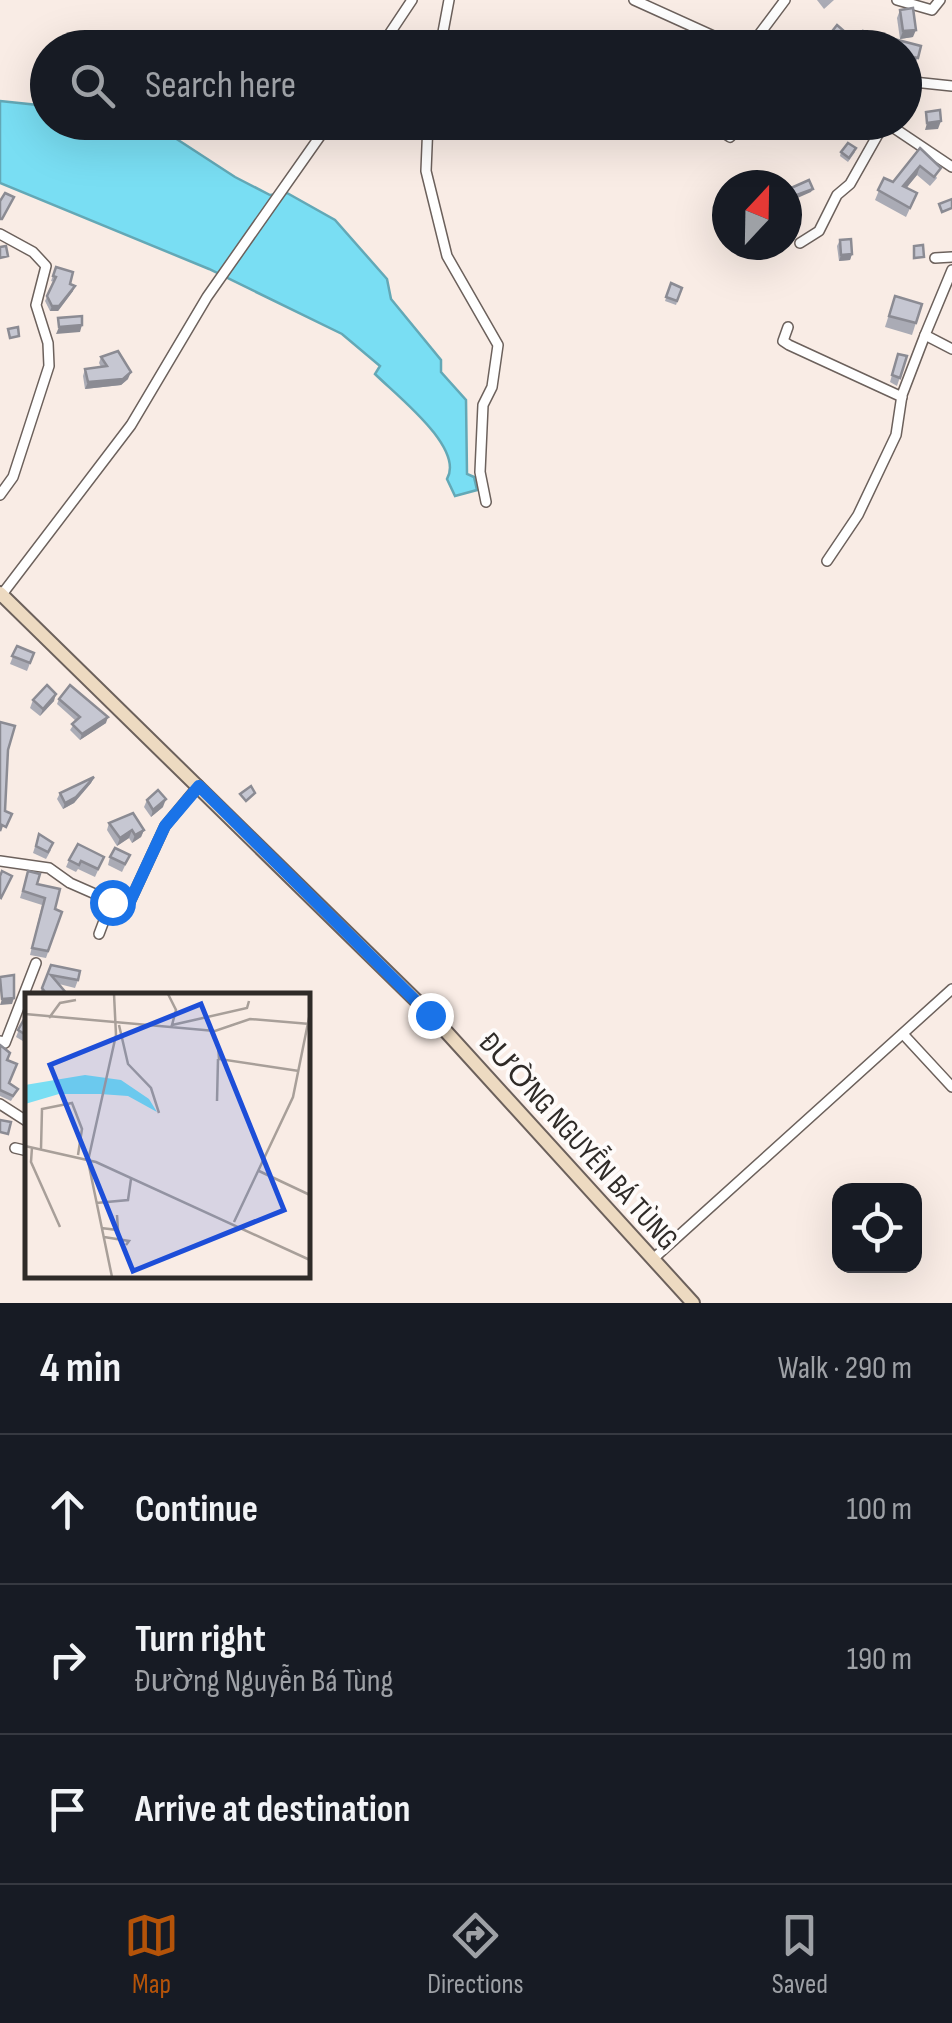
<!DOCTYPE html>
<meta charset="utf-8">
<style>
body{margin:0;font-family:"Sofia Sans Condensed",sans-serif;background:#242831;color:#f1f3f6}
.controls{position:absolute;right:30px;bottom:30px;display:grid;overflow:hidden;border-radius:20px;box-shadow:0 10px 40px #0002}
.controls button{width:90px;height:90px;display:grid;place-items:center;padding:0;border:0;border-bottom:2px solid #363941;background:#171b24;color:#f1f3f6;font:50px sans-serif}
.compass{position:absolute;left:712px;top:170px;width:90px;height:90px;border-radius:50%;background:#171b24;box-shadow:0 10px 40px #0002;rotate:22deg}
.stop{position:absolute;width:30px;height:30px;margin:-22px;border:8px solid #1a73e8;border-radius:50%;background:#fff}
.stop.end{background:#1a73e8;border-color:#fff;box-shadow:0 2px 10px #0008}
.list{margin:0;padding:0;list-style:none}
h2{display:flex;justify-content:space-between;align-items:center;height:130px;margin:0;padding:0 40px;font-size:42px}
h2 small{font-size:32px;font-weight:400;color:#9ea1a6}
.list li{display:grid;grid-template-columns:65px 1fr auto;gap:30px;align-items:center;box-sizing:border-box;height:150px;padding:0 40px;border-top:2px solid #363941}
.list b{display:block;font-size:38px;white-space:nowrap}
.list p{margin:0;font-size:32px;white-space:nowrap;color:#9ea1a6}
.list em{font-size:32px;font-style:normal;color:#9ea1a6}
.icon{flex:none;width:55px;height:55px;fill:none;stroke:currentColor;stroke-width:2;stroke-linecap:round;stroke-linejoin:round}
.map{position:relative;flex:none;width:952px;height:1303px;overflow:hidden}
.search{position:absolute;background:#171b24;box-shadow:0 10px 40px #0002;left:30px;right:30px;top:30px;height:110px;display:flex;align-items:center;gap:25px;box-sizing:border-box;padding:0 35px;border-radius:55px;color:#9ea1a6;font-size:38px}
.sheet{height:580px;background:#171b24}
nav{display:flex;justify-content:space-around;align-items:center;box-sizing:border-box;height:140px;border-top:2px solid #363941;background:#171b24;font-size:28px;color:#9ea1a6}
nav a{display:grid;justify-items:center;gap:5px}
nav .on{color:#b45309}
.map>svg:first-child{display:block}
</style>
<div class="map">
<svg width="952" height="1303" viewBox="0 0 952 1303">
<rect width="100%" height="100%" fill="#f9ece5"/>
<!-- water -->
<path fill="#79def3" stroke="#63a8b6" stroke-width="2.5" d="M0,101l47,5 1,16 104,1 83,54 35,18 17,-2 48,27 52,59 4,20 50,61v12l25,28 1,74 7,3 3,13 -22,6 -8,-17c18,-31 -51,-84 -72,-105l5,-8 -38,-32 -133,-65 -209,-86z"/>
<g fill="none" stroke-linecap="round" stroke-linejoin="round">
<!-- minor casing -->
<g stroke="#6c615c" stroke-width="12">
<g id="minor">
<path d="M634,0l106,48"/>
<path d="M897,0l35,10 8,-10"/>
<path d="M380,48l32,-48"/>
<path d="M440,48l9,-48"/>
<path d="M749,48l36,-48"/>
<path d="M904,81l48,5"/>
<path d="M428,122l-2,49 21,85 51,89 -6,42 -9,18 -3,67 6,30"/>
<path d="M707,122l23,15 11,-11"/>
<path d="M885,122l67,45"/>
<path d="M0,234l33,18 13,14 -10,39 12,38 1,23 -36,111 -13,18"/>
<path d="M800,243l19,-12 18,-36 13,-11 35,-62"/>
<path d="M935,258l17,-1"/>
<path d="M952,270l-27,65 27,14"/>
<path d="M788,327l-5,14 6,4 113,52"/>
<path d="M827,561l31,-46 38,-80 6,-40 23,-60"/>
<path d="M0,597l131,-172 76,-128 123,-175"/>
<path d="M0,861l49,7 21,15 57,25 38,-82 34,-41"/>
<path d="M99,934l12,-32"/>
<path d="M903,1034l49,53"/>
<path d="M0,1041l5,2 31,-80"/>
<path d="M0,1104l28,18"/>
<path d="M15,1148l13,3"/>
<path d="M653,1259l299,-270"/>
</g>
</g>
<!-- secondary casing -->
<g stroke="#6c615c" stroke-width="16">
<path id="secondary" d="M0,593l431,422 262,288"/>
</g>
<!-- minor -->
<use href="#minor" stroke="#fff" stroke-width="9"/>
<!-- secondary -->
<use href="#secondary" stroke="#eddac1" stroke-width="12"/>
</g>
<!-- wall -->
<g fill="#aaabb5">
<path d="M817,0h17l-10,9z"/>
<path d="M900,10l13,27 -13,2 -3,-21z"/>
<path d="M921,46l-6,20 -11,-3v-15z"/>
<path d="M763,122h19l-12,10z"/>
<path d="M920,148l17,30 -7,8 -13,-11 -11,13 11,5 -11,24 -31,-17 9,-22 9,4z"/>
<path d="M841,152h14l-7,10 -8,-6z"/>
<path d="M840,240l12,14 -2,6 -11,1 -2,-15z"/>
<path d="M56,267l17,24 -15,20h-8l-5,-10 9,-19 -3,-1z"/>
<path d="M671,283l11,5 -6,17 -11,-4z"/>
<path d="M895,296l27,8 -10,31 -27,-8z"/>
<path d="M898,354l9,2 -10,30 -7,-4z"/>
<path d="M101,357l27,22 -7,6 -36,4 -2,-13 2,-7 16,-2 -2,-4z"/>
<path d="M17,646l17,7 -7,18 -17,-7z"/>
<path d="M59,699l47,24 -26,17 -10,-10 6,-9 -19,-17z"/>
<path d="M33,700l21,1 -14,15 -10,-8z"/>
<path d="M94,777l-3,6 -17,20 -11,6 -6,-10 3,-6z"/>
<path d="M147,800l16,7 -12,10 -7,-10z"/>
<path d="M109,823l35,7 -3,7 -9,6 -3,-5 -12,8 -10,-16z"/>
<path d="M39,834l12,16 -5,9 -13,-6z"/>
<path d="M130,855l-8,17 -14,-7 2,-8z"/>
<path d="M104,857l-9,20 -17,-8 -2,3 -10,-5 3,-7z"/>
<path d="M28,871l27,38 7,3 -16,46 -16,-3 12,-50 -22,-7z"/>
<path d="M51,965l27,15 -3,8 -16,-4 7,12h-27z"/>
<path d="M28,1014v30l-12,-7 6,-15z"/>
<path d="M0,1045l7,15 2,23 9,6 -7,12 -11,-5z"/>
</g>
<!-- shaded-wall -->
<g fill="#8b8b93">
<path d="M916,30l-3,7 -13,2 3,-8z"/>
<path d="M941,121l-3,8 -13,1 2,-7z"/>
<path d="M776,122h6l-12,10 3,-7z"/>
<path d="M920,166l-3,9 -17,21 3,-10z"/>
<path d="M813,189l-2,3 -18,8 1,-4z"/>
<path d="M852,254l-2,6 -11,1 2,-6z"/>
<path d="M75,286l-2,5 -15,20h-8l2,-5z"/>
<path d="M82,325l-2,7 -24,2 3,-7z"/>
<path d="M131,372l-3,7 -7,6 -36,4 3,-7z"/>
<path d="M56,694l-2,7 -14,15 3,-7z"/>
<path d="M108,717l-2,6 -26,17 2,-6z"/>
<path d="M94,777l-3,6 -17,20 -11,6 2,-6z"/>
<path d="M166,799l-3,8 -12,10 2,-7z"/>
<path d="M132,830l-3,8 -12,8 3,-8z"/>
<path d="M144,830l-3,7 -9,6 3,-8z"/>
<path d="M14,998l-2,6 -12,1 2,-6z"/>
</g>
<!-- building -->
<g fill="#c6c7d2" stroke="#8b8b93" stroke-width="2.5">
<path d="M913,8l3,22 -13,1 -3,-21z"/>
<path d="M837,25l8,7 -12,16h-5l-6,-4z"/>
<path d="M863,31l58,15 -3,12 -14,-3v-7h-47z"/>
<path d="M940,110l1,11 -14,2 -1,-11z"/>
<path d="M848,143l8,5 -7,10 -8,-6z"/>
<path d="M920,148l21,20 -7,9 -14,-11 -17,20 14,7 -7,15 -32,-18 6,-12 9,4z"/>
<path d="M809,180l4,9 -19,7 -3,-8z"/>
<path d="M5,193l9,4 -12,22h-2v-18z"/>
<path d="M952,199v9l-10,4 -3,-8z"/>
<path d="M851,239l1,15 -11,1 -1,-15z"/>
<path d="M923,245l1,12 -10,1v-12z"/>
<path d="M6,246l2,10 -8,2v-11z"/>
<path d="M56,267l17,5 -3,12 5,2 -16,20h-7l-5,-10 9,-19 -3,-1z"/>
<path d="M671,283l11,5 -5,13 -11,-4z"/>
<path d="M895,296l27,8 -6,19 -27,-7z"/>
<path d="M82,316v9l-23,2 -1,-9z"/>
<path d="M18,327l1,9 -9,2 -2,-9z"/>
<path d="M118,351l13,21 -8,7 -35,3 -3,-13 22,-3 -6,-9z"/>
<path d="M898,354l9,2 -7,22 -8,-3z"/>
<path d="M17,646l17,7 -4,10 -18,-7z"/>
<path d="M47,685l9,9 -13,15 -10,-9z"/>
<path d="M70,685l38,32 -26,17 -10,-10 8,-7 -21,-18z"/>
<path d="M0,722l15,4 -7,24 -3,61 7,3 -6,13 -4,-2 -2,6z"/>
<path d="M94,777l-18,20 -11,6 -5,-10z"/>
<path d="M251,786l4,7 -9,8 -6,-7z"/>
<path d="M158,790l8,9 -13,11 -6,-10z"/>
<path d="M133,813l11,17 -9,5 -3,-5 -12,8 -11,-15z"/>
<path d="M39,834l14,9 -5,9 -12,-6z"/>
<path d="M78,844l26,13 -6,12 -17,-8 -2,4 -10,-5z"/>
<path d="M115,848l15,7 -5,9 -15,-7z"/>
<path d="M2,871l10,5 -11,22 -1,-1v-21z"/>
<path d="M28,871l12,3 -3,10 23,5 -5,20 7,3 -14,39 -16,-3 13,-50 -22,-7z"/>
<path d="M51,965l29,6 -2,9 -27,-5 16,19 -2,2h-17l-6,-8z"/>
<path d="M14,975v23l-12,1 -2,-22z"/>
<path d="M27,1014h1v22l-10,-6z"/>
<path d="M0,1045l10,8 -3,7 10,4 -8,19 9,6 -5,7 -13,-6z"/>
<path d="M0,1120l11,2 -3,12 -8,-2z"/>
</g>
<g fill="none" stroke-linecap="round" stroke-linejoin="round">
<!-- route -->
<path stroke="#1a73e8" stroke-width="12" d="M112,902l15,6 38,-82 34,-40 231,229"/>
</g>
<g text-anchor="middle" stroke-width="8" stroke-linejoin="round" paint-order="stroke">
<!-- street labels -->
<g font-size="30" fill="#2f2b28" stroke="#fefbfa">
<text transform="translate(579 1141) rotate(48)" y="10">ĐƯỜNG NGUYỄN BÁ TÙNG</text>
</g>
</g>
<!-- overview -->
<g transform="translate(25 993)">
<rect width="285" height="285" fill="#f9ece5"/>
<path d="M60,82l36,5 28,19 8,13 -29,-16 -28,-2h-41l-34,10v-19z" fill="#79def3"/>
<path fill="none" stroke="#a89f99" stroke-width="2.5" d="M143,1l8,16 -4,15 75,-17 2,-7M0,21l190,17 35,-12 60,5M24,25l11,-15 16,-3M94,32l9,39 23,24 8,25M193,51l1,15 80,12M192,108l1,-42M0,153l71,16 214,98M7,154l-1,15 29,65M16,156l1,-40 30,-6 10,26 -4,26M234,178l51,24M71,210l32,-3 3,-21M209,229l59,-125 17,-84M76,235l17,2 -1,-15M79,244l25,4 -3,4M87,284l-24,-116 28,-126 -2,-41"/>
<path fill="#1d4ed8" fill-opacity="0.15" stroke="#1d4ed8" stroke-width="5" d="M176,11l83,206 -151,61 -83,-206z"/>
<rect width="285" height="285" fill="none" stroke="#2f2b28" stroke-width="5"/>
</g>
</svg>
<div class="controls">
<button><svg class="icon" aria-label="locate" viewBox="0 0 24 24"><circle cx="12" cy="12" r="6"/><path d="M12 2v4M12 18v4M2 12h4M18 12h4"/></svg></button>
</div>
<svg class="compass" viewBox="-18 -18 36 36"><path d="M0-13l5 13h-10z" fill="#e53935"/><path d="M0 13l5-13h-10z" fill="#9ea1a6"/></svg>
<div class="stop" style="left:112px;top:902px"></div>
<div class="stop end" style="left:430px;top:1015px"></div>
<div class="search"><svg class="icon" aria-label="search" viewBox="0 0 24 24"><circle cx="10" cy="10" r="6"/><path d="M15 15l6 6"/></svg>Search here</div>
</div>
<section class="sheet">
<h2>4 min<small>Walk · 290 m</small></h2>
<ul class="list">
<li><svg class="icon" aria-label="ahead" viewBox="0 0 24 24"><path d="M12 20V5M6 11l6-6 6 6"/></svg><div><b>Continue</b></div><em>100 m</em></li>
<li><svg class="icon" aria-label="right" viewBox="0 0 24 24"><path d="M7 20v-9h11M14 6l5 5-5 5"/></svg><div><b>Turn right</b><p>Đường Nguyễn Bá Tùng</p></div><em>190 m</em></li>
<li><svg class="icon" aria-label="arrive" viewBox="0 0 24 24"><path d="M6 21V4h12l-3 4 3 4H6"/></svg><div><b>Arrive at destination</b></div></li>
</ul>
</section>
<nav>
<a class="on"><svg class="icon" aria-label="map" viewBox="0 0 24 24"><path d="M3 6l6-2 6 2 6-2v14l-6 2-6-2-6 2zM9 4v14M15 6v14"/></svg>Map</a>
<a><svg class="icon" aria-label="directions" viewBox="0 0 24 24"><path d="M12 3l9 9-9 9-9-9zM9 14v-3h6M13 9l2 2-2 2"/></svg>Directions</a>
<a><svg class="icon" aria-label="saved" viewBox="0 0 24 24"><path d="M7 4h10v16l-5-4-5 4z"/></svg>Saved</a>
</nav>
